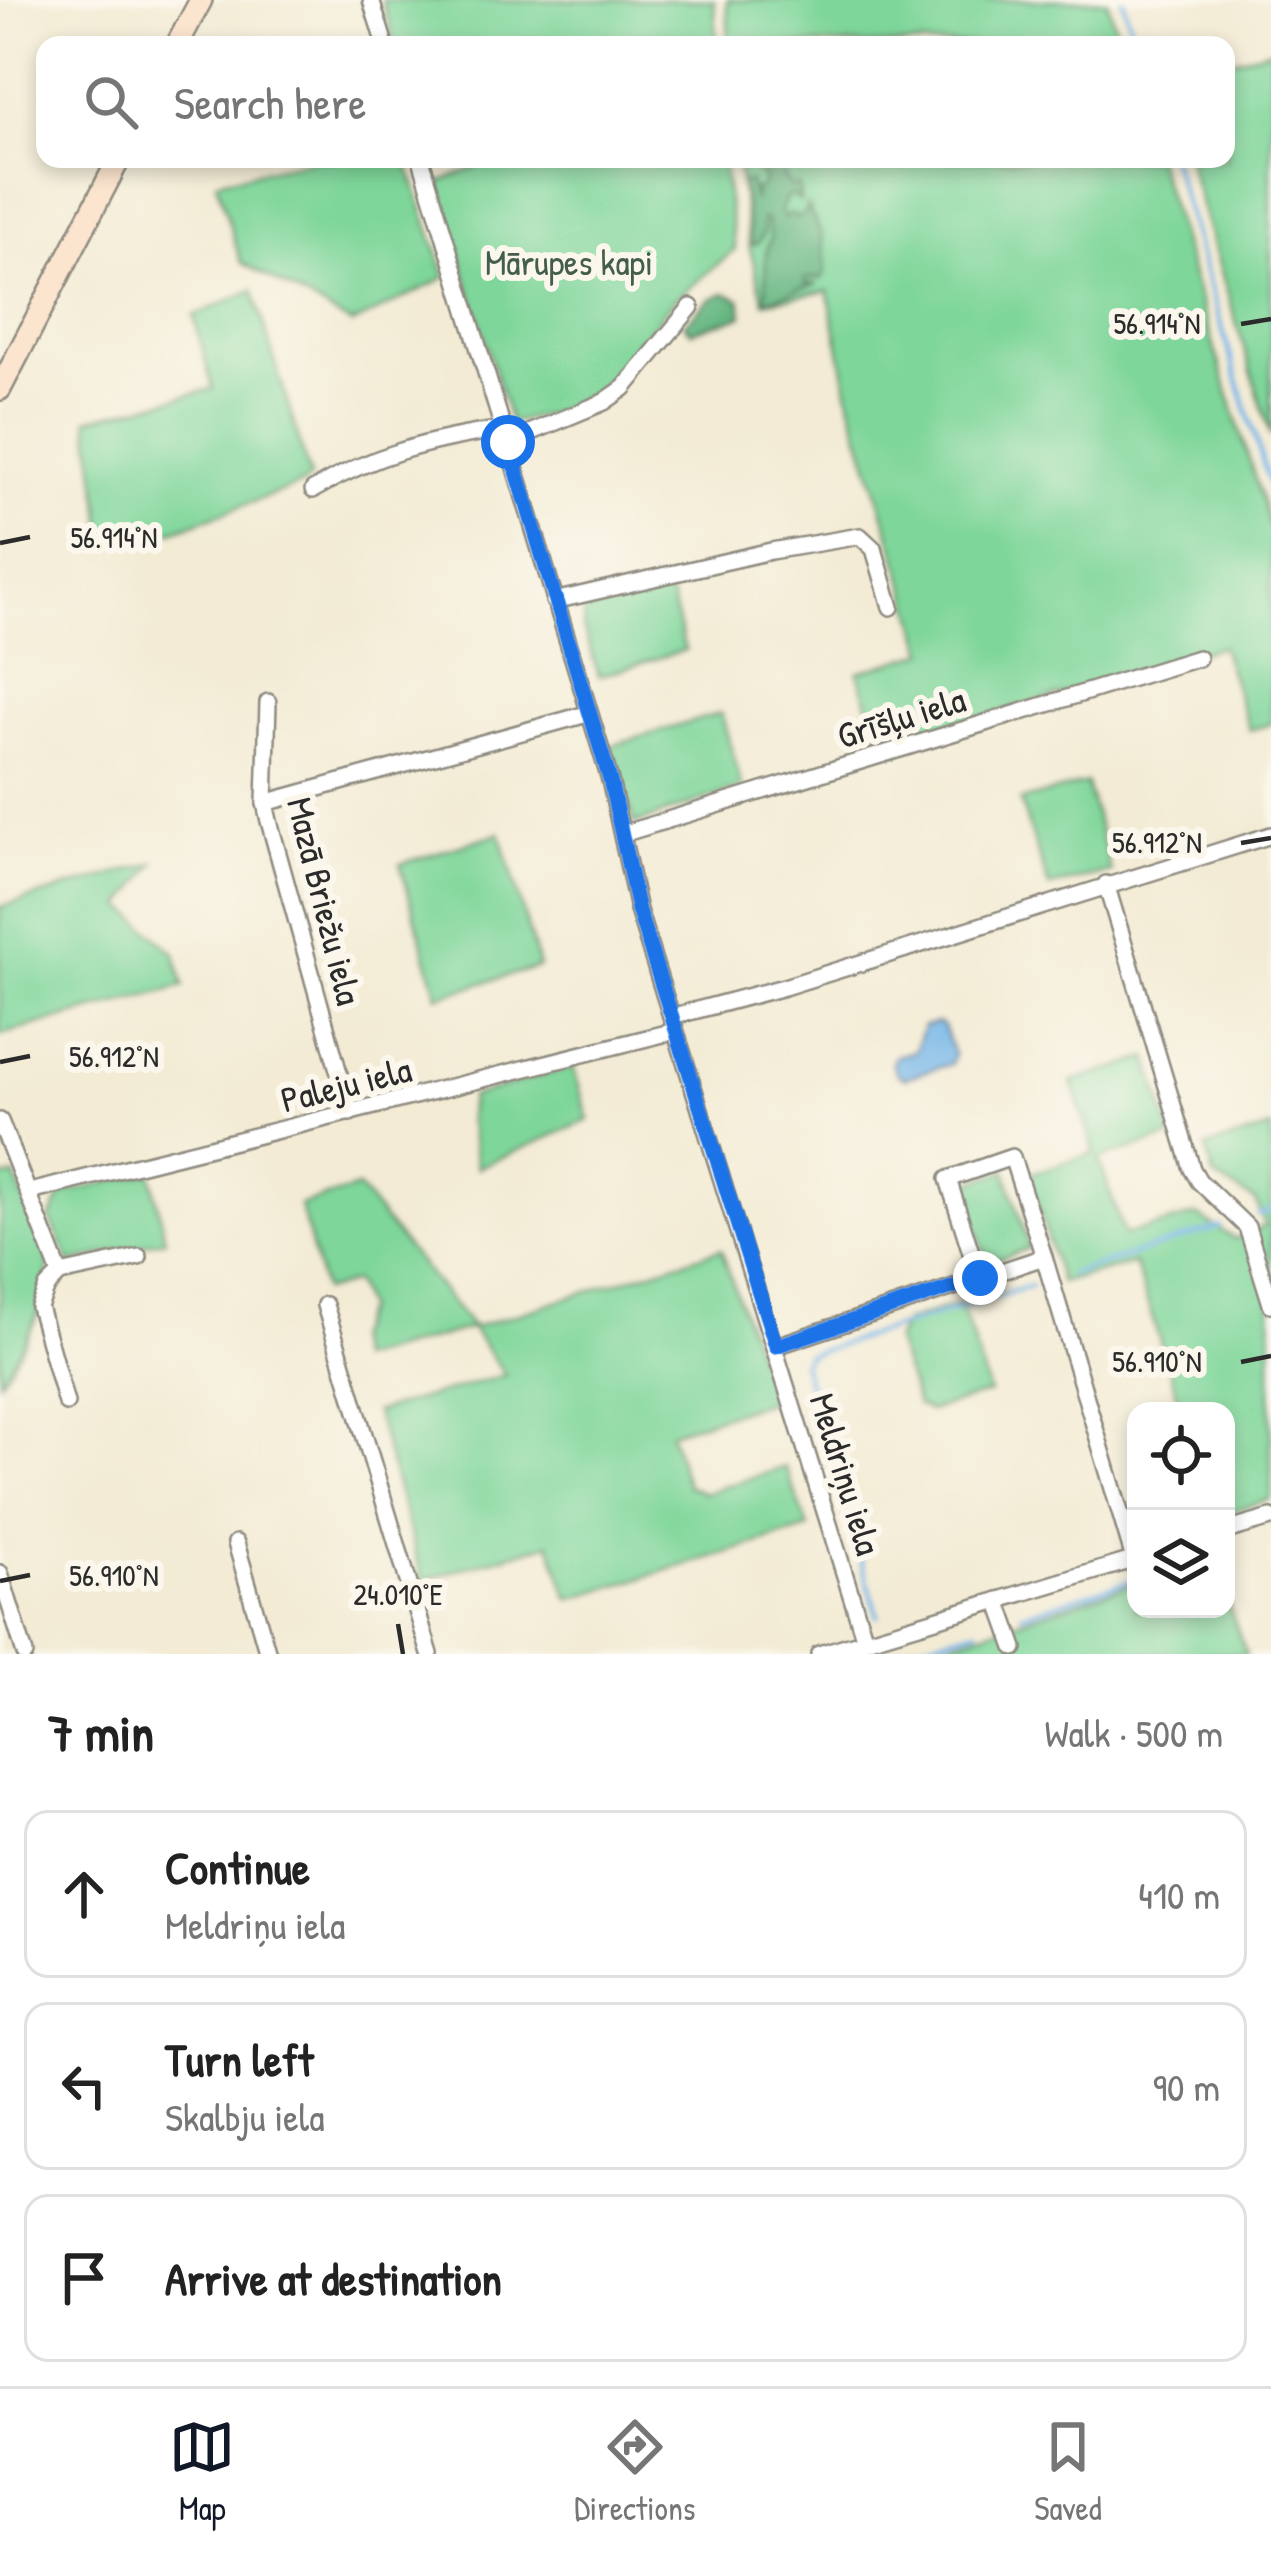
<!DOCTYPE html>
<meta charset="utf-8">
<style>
body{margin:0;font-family:"Patrick Hand",sans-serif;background:#f2f2f2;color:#222}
.controls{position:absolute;right:36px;bottom:36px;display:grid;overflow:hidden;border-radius:24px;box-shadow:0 6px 18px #0003}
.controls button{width:108px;height:108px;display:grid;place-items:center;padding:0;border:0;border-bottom:3px solid #e0e0e0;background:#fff;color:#222;font:60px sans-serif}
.stop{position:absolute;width:36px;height:36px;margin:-27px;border:9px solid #1a73e8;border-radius:50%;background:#fff}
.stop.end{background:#1a73e8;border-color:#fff;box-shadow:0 3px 12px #0008}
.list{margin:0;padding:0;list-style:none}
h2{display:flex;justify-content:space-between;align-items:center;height:156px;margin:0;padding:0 48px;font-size:51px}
h2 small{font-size:39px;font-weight:400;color:#767676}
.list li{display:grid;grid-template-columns:78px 1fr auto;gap:36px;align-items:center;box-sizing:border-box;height:168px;margin:0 24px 24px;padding:0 24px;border:3px solid #e0e0e0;border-radius:24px}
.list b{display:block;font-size:45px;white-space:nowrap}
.list p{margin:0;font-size:39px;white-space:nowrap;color:#767676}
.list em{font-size:39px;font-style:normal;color:#767676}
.icon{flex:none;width:66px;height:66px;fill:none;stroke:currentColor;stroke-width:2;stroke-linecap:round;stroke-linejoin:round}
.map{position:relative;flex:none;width:1271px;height:1654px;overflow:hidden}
.search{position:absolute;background:#fff;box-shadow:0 6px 18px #0003;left:36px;right:36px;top:36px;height:132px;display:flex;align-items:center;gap:30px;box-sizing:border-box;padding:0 42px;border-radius:24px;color:#767676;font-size:45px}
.sheet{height:732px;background:#fff}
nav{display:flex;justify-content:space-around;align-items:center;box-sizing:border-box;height:168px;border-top:3px solid #e0e0e0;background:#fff;font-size:33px;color:#767676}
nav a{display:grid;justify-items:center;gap:6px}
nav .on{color:#111827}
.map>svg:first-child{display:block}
</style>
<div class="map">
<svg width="1271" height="1654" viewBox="0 0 1271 1654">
<rect width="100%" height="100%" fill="#fbf7ec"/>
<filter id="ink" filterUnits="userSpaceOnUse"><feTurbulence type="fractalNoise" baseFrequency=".00833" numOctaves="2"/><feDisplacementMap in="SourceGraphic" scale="24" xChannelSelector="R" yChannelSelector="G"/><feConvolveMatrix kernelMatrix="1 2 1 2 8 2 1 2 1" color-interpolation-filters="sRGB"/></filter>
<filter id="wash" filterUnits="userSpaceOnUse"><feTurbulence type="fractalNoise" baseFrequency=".004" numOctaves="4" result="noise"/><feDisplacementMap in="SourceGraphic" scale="48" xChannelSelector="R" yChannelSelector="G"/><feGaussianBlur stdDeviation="2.7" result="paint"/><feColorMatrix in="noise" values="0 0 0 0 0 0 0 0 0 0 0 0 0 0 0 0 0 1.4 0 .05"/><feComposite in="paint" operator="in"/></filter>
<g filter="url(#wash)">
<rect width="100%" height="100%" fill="#f3ebd4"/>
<!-- green -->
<g fill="#7ed69a" stroke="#548062" stroke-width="3">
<path d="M382,0h332l3,41 -20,4h-302z"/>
<path d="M727,0h380l14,45h-392z"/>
<path d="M1271,49v388l-84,-278h39v-97z"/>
<path d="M316,159h90l40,118 -94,47 -111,-62 -25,-81z"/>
<path d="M480,159h242l13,91 -61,50 -80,95 -34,16 -50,12 -72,-240 40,-16z"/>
<path d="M737,159h419l115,372v193l-22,6 -28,-84 -331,100 -11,-7 -21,-67 68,-20 -75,-247 -23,-114 -64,11 -14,-53z"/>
<path d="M253,290l57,187 -7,7 -131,47h-68l-16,-112 125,-30 -19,-73z"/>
<path d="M661,590l10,7 14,53 -86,26 -16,-49 2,-16z"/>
<path d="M721,713l21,74 -107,37 -24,-78z"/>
<path d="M1086,783l25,89 -62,15 -29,-86z"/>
<path d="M500,833l39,134 -101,29 -38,-132z"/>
<path d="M155,863l-32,43 52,47 9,33 -184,49v-128z"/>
<path d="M1148,1058l24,79 -73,22 25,76 73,-20 38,24 30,-13 -9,-25 -42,-24 -8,-29 65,-20v371l-45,14v-102h-43l-49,-148 -74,20 -31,-109 66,-21 -23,-71z"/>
<path d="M573,1067l16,53 -112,48 -9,-51 2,-20z"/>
<path d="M1006,1171l23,77 -41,15 -26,-79z"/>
<path d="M151,1172l14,67 -95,24 -20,-44 12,-25z"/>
<path d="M15,1176l34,85c-2,47 -24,82 -49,120v-203z"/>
<path d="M358,1188l114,140 249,-79 52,151 -103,32 17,54 18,7 80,-26 24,61 -232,69 -8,1 -19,-55 -127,37 -48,-168 130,-37 -34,-47 -114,32 -5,-21 13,-30 -11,-27 -31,9 -23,-86z"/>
<path d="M961,1303l28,90 -60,18 -12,-6 -22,-64 9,-19z"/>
<path d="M1136,1583v26h90v-11l20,56h-331z"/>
</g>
<!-- forest -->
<g fill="#66b782" stroke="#487156" stroke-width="3">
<path d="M740,159h28l-1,12h7l3,-12h8l-1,19 6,8h9l1,15 -8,-6 -5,2 -7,14 5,7 5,-4 7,4 8,-4 2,-8 15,29 4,36 -4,7 -17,1 1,5h11l-52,17c4,-22 -5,-43 6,-63l-4,-18 -4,-1 1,14 -6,10 -7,2 -10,-62 9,-1 4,18 1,-11 5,-1 5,-9z"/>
<path d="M724,293l16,6 3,17 -52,15 -7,-7 25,-24z"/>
</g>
<!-- water -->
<path fill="#73b5e8" stroke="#4f708a" stroke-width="3" d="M938,1023l5,3 11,30 -3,8 -46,14 -8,-4 -5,-12 4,-6 19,-5 8,-25z"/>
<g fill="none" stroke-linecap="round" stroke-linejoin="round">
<!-- stream -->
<g stroke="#73b5e8" stroke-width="4.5">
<path d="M1123,0l13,45"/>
<path d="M1171,159l100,331"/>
<path d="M1258,1215l13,-4"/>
<path d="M1070,1274l150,-47"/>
<path d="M1022,1614l114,-35"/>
<path d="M878,1616l-76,-253 5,-8 224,-69"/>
<path d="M886,1654l92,-25"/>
</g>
</g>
</g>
<g filter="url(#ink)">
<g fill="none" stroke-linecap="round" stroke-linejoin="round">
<!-- minor casing -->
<g stroke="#8f8b80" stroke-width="20">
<g id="minor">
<path d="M371,0l14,45"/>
<path d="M421,159l189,621 28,130 227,730"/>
<path d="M508,442l96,-40 20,-14 67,-81"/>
<path d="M313,490c61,-36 121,-51 191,-61"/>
<path d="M554,601l217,-50 89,-15 14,13 17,58"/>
<path d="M268,702l-3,101 4,18 81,292"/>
<path d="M265,803l322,-89"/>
<path d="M622,834l576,-176"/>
<path d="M1106,884l86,285 7,12 48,46 24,77"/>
<path d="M671,1017l113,-30 487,-152"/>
<path d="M0,1121l60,153 -13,13 -8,20 27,96"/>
<path d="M30,1192l645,-161"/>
<path d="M60,1274l79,-17"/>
<path d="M979,1278l-31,-99 64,-22 32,100"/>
<path d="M325,1305l105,349"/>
<path d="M776,1346l268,-89 90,302"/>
<path d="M1226,1531l45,-13"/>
<path d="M236,1543l32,111"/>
<path d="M0,1573l25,81"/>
<path d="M998,1600l17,48"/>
<path d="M819,1654l317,-95"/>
</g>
</g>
<!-- secondary casing -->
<g stroke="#8f8b80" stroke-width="26">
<g id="secondary">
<path d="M177,45l24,-45"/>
<path d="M0,389l119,-230"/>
</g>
</g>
<!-- minor -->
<use href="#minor" stroke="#fff" stroke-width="15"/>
<!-- secondary -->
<use href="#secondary" stroke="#fce5cf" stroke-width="21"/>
</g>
</g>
<g fill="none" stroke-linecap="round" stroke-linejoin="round" filter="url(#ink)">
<!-- route -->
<path stroke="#1a73e8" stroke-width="15" d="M508,442l102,338 28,130 138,436 204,-68"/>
</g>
<!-- ticks -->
<path fill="none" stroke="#2b2b2b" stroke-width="4.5" d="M1241,324l30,-5M0,543l30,-6M1241,843l30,-5M0,1062l30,-6M1241,1362l30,-6M0,1581l30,-6M398,1624l5,30"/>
<g text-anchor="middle" stroke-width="12" stroke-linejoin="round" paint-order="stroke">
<!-- park labels -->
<g font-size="36" fill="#445e4c" stroke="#fbf7ec">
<text x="569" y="275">Mārupes kapi</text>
</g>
<!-- street labels -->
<g font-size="36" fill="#2b2b2b" stroke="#fbf7ec">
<text transform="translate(901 717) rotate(-17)" y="13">Grīšļu iela</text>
<text transform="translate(325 901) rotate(76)" y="13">Mazā Briežu iela</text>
<text transform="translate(346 1084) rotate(-14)" y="13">Paleju iela</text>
<text transform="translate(846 1474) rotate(73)" y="13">Meldriņu iela</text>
</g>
</g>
<g font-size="30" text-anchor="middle" fill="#2b2b2b" stroke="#fbf7ec" stroke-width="12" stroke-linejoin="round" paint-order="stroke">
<text x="1157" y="334">56.914°N</text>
<text x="114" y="548">56.914°N</text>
<text x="1157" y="853">56.912°N</text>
<text x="114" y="1067">56.912°N</text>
<text x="1157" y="1372">56.910°N</text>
<text x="114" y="1586">56.910°N</text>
<text x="398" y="1605">24.010°E</text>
</g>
</svg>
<div class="controls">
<button><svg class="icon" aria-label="locate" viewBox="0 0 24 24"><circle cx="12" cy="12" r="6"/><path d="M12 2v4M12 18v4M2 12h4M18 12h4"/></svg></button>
<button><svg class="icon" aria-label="layers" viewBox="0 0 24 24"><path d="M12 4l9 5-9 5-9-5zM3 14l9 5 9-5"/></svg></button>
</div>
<div class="stop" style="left:508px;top:442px"></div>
<div class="stop end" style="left:980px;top:1278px"></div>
<div class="search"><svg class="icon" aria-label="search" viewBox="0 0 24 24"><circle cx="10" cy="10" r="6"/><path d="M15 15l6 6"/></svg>Search here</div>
</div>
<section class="sheet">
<h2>7 min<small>Walk · 500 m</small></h2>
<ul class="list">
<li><svg class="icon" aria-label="ahead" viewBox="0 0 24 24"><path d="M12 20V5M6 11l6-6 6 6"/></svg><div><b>Continue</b><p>Meldriņu iela</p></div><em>410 m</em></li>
<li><svg class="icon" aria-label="left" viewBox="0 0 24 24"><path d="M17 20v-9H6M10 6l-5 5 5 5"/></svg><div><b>Turn left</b><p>Skalbju iela</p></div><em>90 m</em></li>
<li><svg class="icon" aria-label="arrive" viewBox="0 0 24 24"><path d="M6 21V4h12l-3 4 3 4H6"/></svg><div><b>Arrive at destination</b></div></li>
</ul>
</section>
<nav>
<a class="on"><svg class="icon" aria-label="map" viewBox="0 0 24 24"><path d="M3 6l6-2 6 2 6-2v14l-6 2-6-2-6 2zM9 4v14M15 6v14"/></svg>Map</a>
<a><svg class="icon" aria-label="directions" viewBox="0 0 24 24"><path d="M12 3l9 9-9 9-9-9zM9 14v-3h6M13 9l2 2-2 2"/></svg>Directions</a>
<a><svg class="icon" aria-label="saved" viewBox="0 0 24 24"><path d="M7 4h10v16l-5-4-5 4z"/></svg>Saved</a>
</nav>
